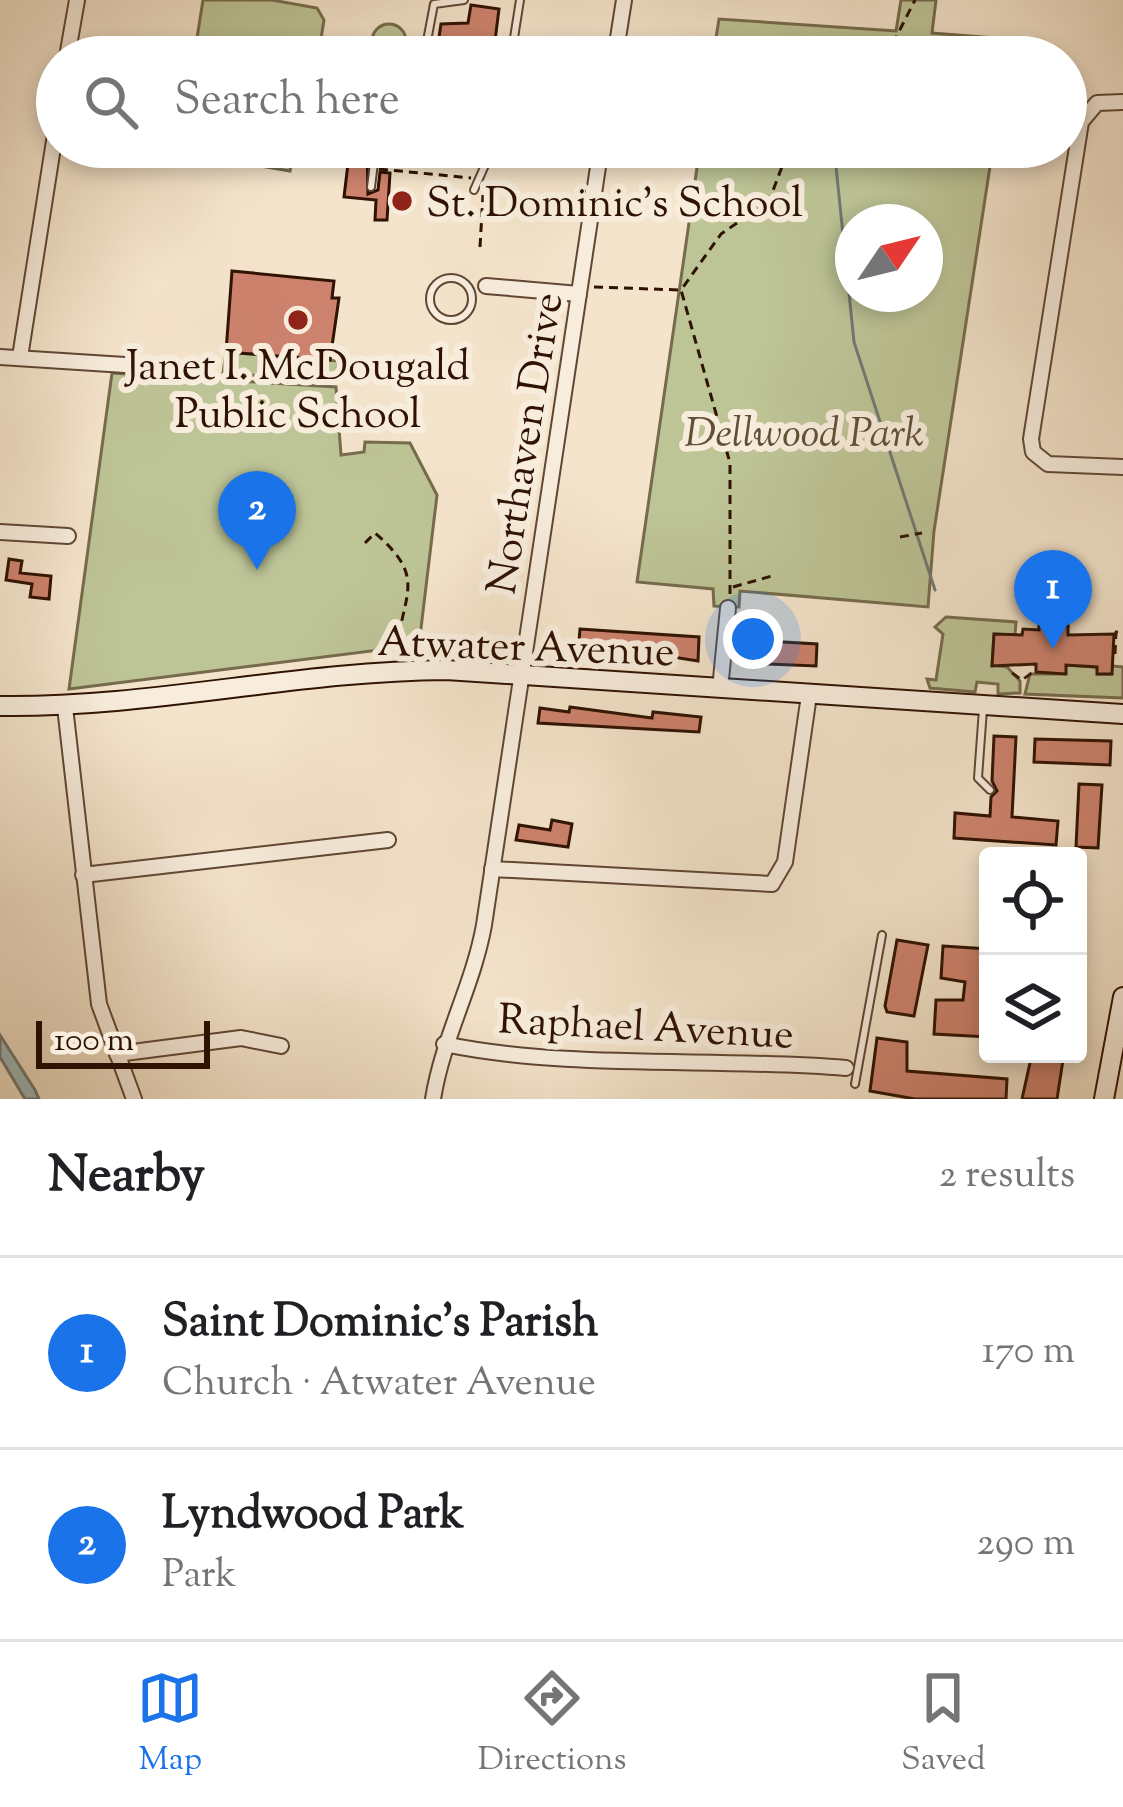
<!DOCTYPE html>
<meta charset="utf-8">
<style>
body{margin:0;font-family:"Sorts Mill Goudy",serif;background:#f2f2f2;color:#202124}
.controls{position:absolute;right:36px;bottom:36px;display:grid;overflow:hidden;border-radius:12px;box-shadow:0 6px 18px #0003}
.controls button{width:108px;height:108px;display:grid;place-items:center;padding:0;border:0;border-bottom:3px solid #e0e0e0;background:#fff;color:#202124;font:60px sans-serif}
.compass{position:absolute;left:835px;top:204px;width:108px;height:108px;border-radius:50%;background:#fff;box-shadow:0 6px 18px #0003;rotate:55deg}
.scale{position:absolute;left:36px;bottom:30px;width:174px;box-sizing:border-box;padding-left:12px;border:6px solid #2f1202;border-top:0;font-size:33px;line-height:42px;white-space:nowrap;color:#2f1202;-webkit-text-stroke:9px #f8eddd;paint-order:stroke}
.you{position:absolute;left:753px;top:639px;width:42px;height:42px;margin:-30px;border:9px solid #fff;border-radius:50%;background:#1a73e8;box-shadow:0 0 0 18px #1a73e833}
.badge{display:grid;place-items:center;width:78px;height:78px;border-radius:50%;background:#1a73e8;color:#fff;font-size:39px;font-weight:700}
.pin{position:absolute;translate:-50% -99px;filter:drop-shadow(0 3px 6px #0008)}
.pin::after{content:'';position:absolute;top:63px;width:42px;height:36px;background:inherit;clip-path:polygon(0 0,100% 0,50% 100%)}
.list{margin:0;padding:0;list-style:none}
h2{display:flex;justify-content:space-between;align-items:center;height:156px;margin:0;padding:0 48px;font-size:51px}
h2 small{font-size:39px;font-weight:400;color:#757577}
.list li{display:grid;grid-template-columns:78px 1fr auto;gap:36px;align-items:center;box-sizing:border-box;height:192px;padding:0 48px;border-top:3px solid #e0e0e0}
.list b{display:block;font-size:45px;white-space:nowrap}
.list p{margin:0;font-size:39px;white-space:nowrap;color:#757577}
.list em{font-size:39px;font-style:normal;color:#757577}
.icon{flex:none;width:66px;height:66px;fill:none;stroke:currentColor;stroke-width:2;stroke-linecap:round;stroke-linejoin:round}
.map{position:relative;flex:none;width:1123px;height:1099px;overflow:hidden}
.search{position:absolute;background:#fff;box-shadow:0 6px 18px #0003;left:36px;right:36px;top:36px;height:132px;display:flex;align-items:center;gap:30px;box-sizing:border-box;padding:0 42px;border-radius:66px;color:#757577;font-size:45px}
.sheet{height:540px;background:#fff}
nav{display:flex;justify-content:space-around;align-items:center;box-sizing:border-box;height:168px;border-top:3px solid #e0e0e0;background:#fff;font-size:33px;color:#757577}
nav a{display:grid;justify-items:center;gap:6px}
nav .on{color:#1a73e8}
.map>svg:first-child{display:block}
</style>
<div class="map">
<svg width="1123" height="1099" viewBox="0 0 1123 1099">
<rect width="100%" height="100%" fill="#f4e4cb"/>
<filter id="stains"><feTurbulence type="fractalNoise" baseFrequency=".00167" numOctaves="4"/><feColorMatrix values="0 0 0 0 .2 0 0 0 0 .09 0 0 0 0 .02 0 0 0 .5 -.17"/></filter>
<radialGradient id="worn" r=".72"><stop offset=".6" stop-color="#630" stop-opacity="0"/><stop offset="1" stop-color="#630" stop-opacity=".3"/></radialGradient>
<!-- green -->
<g fill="#bdc496" stroke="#766b4c" stroke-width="3" fill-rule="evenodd">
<path d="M203,0h69l45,8 7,12 -6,37h-124z"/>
<path d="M901,0h35l-4,33 78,6 -3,18h-294l6,-38 177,12z"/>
<circle cx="389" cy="41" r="17"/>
<path d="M179,147h115l-4,24 -112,-19z"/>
<path d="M700,147h293l-59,384 -6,76 -188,-16 -1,16 -25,-1 -1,-17 -76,-7zM853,222h72v72h-72z"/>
<path d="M226,352l112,9 -2,21 -113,-9z"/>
<path d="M112,373l224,14 5,68 23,-3 1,-10 45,1 27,52 -18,150 -350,44z"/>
<path d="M946,617l70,5 -1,13 -21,-1 -2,31 15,2 13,14v12l-22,1v-10l-21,-2 -2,10 -45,-4 -3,-9 9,1 7,-46 -8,-7z"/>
<path d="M1066,665l31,2 1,7h13l1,-8 11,1v31l-98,-4 5,-20h35z"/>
</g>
<!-- water -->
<path fill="#9ebdbf" stroke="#727973" stroke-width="3" d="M0,1035l35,55 4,9h-14l-25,-42z"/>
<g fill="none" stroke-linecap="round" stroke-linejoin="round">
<!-- stream -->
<path stroke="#727973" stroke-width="3" d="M834,147l20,195 81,248"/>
</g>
<!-- building -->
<g fill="#cd826d" stroke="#2f1202" stroke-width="3">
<path d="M471,5l28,4 -6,48h-57l5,-33 27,-1z"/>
<path d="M350,147h17l1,47 10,-4 2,-18 10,1 -3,47h-12l1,-20 -32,-3z"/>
<path d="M410,147h55v12l-55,-5z"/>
<path d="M232,271l102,10 -2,17h7l-9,62 -104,-8z"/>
<path d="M9,559l13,2 -2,12 31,3 -2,23 -19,-2 2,-13 -26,-4z"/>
<path d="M1039,623l29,2v10l46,-1 -2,40h-15v-7l-31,-2v9l-30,-2v-8l-44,2 2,-32 28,1 1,-6 16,1z"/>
<path d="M580,629l119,8 -1,24 -50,-8v6l-70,-6z"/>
<path d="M748,640l69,4 -1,22 -69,-3z"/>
<path d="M570,707l82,11 1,-6 48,5 -2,15 -161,-9 2,-15 29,4z"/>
<path d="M994,736l22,1 -4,80 46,4 -2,24 -102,-7 1,-25 35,3 1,-19 6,-6 -5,-10z"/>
<path d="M1035,739l76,2 -1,24 -76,-3z"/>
<path d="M1079,784l23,1 -4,63 -22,-1z"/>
<path d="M552,820l20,4 -4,23 -52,-7 3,-15 31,5z"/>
<path d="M897,940l31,5 -14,71 -27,-4 -2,-6z"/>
<path d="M943,946l45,3v88l-54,-3 2,-34h27l2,-18 -24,-4z"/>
<path d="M877,1038l30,4v29l100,8 -1,20h-91l-45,-8z"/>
<path d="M1032,1054l31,6 -6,39h-35z"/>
</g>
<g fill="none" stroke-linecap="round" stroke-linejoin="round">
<!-- lane casing -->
<g stroke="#604634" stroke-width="10">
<g id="lane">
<path d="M424,57l10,-53 30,-4"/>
<path d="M511,57l9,-57"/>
<path d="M371,187l5,-40"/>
<path d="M474,190l19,-43"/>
<circle cx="451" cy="299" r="21"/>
<path d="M983,709l-5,69 12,12"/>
<path d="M855,1084l27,-149"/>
</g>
</g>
<!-- street casing -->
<g stroke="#604634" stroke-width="18">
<g id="street">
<path d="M67,57l10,-57"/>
<path d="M615,57l9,-57"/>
<path d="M1123,102l-26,1 -16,19 -50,317 2,13 15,12 75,3"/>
<path d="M486,286l93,8"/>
<path d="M0,357l125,8"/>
<path d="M20,357l37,-235"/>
<path d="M0,532l68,4"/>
<path d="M720,689l8,-81"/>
<path d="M65,707l34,297 35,95"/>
<path d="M492,869l280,15 13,-22 24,-167"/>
<path d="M83,875l305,-35"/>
<path d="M444,1044c126,26 271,13 402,24"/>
<path d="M117,1054l124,-16 40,8"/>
<path d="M433,1099c10,-62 40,-113 51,-174l117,-778"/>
</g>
</g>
<!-- secondary casing -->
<g stroke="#2f1202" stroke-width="22">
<g id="secondary">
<path d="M0,706c150,2 296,-35 446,-36l677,44"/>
<path d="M1104,1099l19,-102"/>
</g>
</g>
<!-- path -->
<g stroke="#2f1202" stroke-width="3" stroke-dasharray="9 6" stroke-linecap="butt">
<path d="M886,57l29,-57"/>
<path d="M379,169l92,9"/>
<path d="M480,247l3,-52"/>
<path d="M594,287l86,3"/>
<path d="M900,537l22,-4"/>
<path d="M365,543l10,-10c56,48 24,62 22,125"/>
<path d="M733,587l39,-11"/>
<path d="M730,594v-131l-49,-173 40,-56 48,-33 14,-37 17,-17"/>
<path d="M1115,654l1,-22 7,1"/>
<path d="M1012,673l10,7 14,-10"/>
</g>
<!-- lane -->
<use href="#lane" stroke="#f8eddd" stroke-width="6"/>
<!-- street -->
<use href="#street" stroke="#f8eddd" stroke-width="14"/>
<!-- secondary -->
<use href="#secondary" stroke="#f8eddd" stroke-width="18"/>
</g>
<!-- markers -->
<g fill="#8f2418" stroke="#f8eddd" stroke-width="4.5">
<circle cx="402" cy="201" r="12"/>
<circle cx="298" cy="320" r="12"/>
</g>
<g text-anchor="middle" stroke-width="12" stroke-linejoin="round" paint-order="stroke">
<!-- poi labels -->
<g font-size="42" fill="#2f1202" stroke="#f8eddd" text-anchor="start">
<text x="426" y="216">St. Dominic's School</text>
<text x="298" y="379" text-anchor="middle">Janet I. McDougald<tspan x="298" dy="48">Public School</tspan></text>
</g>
<!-- park labels -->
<g font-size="42" font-style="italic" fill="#615036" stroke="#f8eddd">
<text x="804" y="446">Dellwood Park</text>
</g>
<!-- street labels -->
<g font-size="42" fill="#2f1202" stroke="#f8eddd">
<text transform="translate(523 443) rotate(-81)" y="15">Northaven Drive</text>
<text transform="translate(526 645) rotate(2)" y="15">Atwater Avenue</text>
<text transform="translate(646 1025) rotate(3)" y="15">Raphael Avenue</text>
</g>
</g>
<rect width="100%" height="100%" filter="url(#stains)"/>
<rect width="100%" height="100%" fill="url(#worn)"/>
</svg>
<div class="controls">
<button><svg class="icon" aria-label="locate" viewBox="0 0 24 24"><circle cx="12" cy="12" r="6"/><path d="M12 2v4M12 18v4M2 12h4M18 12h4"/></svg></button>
<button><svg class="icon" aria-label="layers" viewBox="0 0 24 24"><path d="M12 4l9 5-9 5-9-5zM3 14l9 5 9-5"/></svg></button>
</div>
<svg class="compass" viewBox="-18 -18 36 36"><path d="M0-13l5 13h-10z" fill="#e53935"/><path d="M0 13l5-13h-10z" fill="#757577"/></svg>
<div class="scale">100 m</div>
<div class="you"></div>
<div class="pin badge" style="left:1053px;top:649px">1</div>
<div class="pin badge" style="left:257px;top:570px">2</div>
<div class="search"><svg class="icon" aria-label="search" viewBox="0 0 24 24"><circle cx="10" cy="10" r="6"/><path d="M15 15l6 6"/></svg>Search here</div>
</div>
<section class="sheet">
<h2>Nearby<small>2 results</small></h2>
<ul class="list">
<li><span class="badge">1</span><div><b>Saint Dominic's Parish</b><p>Church · Atwater Avenue</p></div><em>170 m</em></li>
<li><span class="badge">2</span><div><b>Lyndwood Park</b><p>Park</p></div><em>290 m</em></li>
</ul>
</section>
<nav>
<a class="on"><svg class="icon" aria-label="map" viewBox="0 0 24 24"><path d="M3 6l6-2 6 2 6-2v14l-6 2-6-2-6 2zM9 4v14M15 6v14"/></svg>Map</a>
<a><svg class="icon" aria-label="directions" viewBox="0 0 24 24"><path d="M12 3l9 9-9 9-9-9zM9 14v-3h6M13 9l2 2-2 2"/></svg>Directions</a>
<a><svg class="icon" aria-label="saved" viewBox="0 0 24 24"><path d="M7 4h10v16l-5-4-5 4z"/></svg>Saved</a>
</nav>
